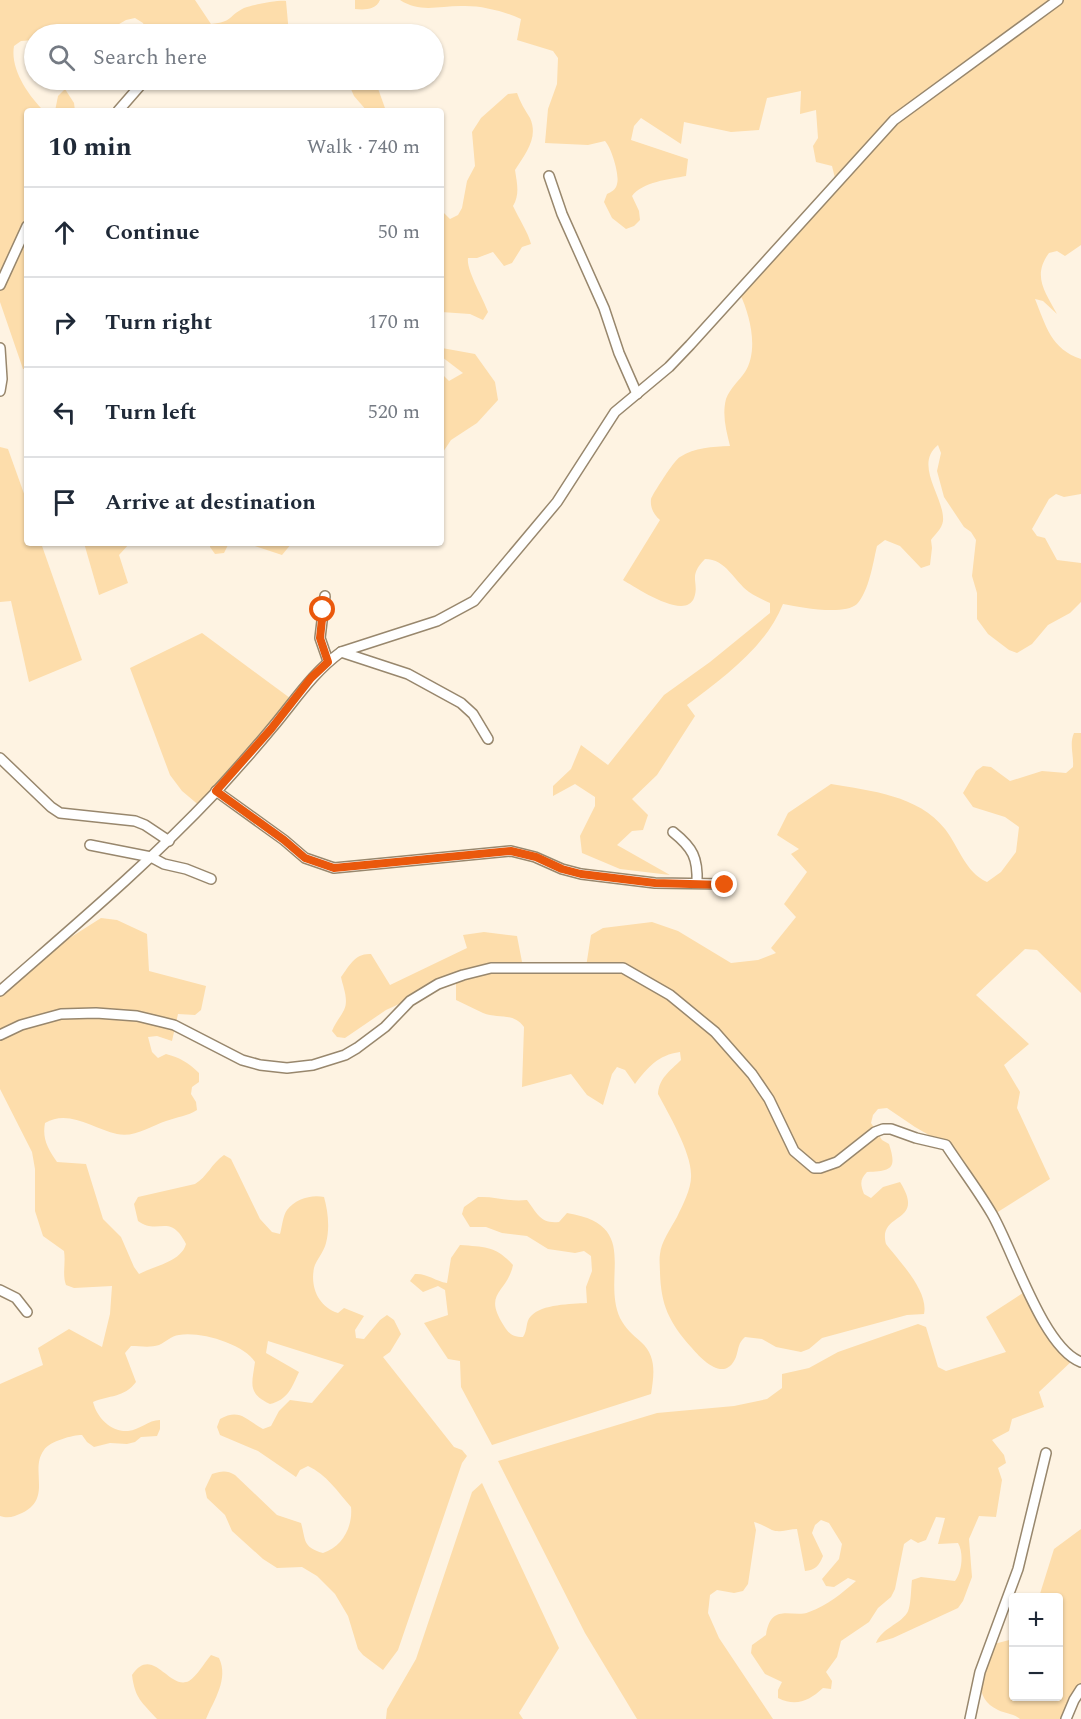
<!DOCTYPE html>
<meta charset="utf-8">
<style>
body{margin:0;font-family:Spectral,serif;background:#f2f2f3;color:#1f2937}
.controls{position:absolute;right:18px;bottom:18px;display:grid;overflow:hidden;border-radius:6px;box-shadow:0 2px 4px #0004}
.controls button{width:54px;height:54px;display:grid;place-items:center;padding:0;border:0;border-bottom:2px solid #e0e1e3;background:#fff;color:#1f2937;font:30px sans-serif}
.stop{position:absolute;width:18px;height:18px;margin:-14px;border:4px solid #ea580c;border-radius:50%;background:#fff}
.stop.end{background:#ea580c;border-color:#fff;box-shadow:0 2px 6px #0008}
.list{margin:0;padding:0;list-style:none}
h2{display:flex;justify-content:space-between;align-items:center;height:78px;margin:0;padding:0 24px;font-size:26px}
h2 small{font-size:20px;font-weight:400;color:#747a83}
.list li{display:grid;grid-template-columns:39px 1fr auto;gap:18px;align-items:center;box-sizing:border-box;height:90px;padding:0 24px;border-top:2px solid #e0e1e3}
.list b{display:block;font-size:22px;white-space:nowrap}
.list em{font-size:20px;font-style:normal;color:#747a83}
.icon{flex:none;width:33px;height:33px;fill:none;stroke:currentColor;stroke-width:2;stroke-linecap:round;stroke-linejoin:round}
.map{position:relative;flex:none;width:1081px;height:1719px;overflow:hidden}
.search{position:absolute;background:#fff;box-shadow:0 2px 4px #0004;left:24px;top:24px;width:420px;height:66px;display:flex;align-items:center;gap:15px;box-sizing:border-box;padding:0 21px;border-radius:33px;color:#747a83;font-size:22px}
.panel{position:absolute;background:#fff;box-shadow:0 2px 4px #0004;left:24px;top:108px;width:420px;height:438px;border-radius:6px}
.map>svg:first-child{display:block}
</style>
<div class="map">
<svg width="1081" height="1719" viewBox="0 0 1081 1719">
<rect width="100%" height="100%" fill="#fef3e2"/>
<!-- green -->
<g fill="#fdddab">
<path d="M0,0h195l16,24c22,-2 17,-8 33,-16 8,-3 34,-8 42,-7l3,33h-141l-5,-11 -8,-5 -9,2 -24,14h-68v6l-13,1 -7,5c-4,23 14,49 30,65h-17v258h-4l-23,-67z"/>
<path d="M355,0h25c-4,10 -16,10 -25,9z"/>
<path d="M400,0h681v245l-16,11 -8,-5 -8,2c-17,23 -4,39 8,61l-14,-13 -8,-2c11,27 16,50 46,60v135l-17,3 -8,-3 -7,5 -17,30 5,7 8,2 12,22 24,3v39l-11,11 -22,12 -16,19 -15,9 -8,-3 -21,-16 -11,-15v-26l-5,-17 4,-36 -5,-8 -7,-5 -20,-30 -7,-26 4,-18 -3,-8c-25,20 7,53 5,76 -1,8 -8,13 -12,19l1,8 -2,17 -9,3 -21,-22 -15,-6 -8,6c-4,17 -8,45 -20,58 -13,12 -58,3 -74,0 -17,43 -60,74 -96,101l8,11 -38,59 -25,24 16,16 -5,15 -11,1 -15,14 53,30 -50,-6 -38,-16 -2,-17 15,-30v-9l-20,-13 -22,12v-10l18,-17 10,-24 27,20 56,-70 46,-33 60,-49v-10c-7,-3 -15,-7 -21,-11 -15,-11 -23,-33 -44,-33 -18,18 -5,23 -11,39 -9,23 -59,-11 -71,-18l37,-60c-6,-5 -10,-12 -9,-21 1,-4 24,-40 29,-42 15,-10 32,-10 50,-11 -4,-16 -8,-31 -4,-47 4,-11 13,-18 19,-27 14,-22 5,-57 -5,-78l96,-112 -4,-16 -16,-4 -3,-16 5,-8 -2,-28 -16,4 1,-23 -34,7 -8,32 -28,2 -47,-10 -3,22 -40,-26 -7,8 -3,14 57,19 -2,17c-16,3 -44,6 -54,20l7,15 1,9 -6,6 -8,3 -14,-11 -8,-16 3,-8c4,-2 9,-4 10,-10 3,-9 -6,-37 -12,-43l-17,4 -43,-2 3,-34 9,-25 1,-26 -5,-7 -36,-11 4,-21c-17,-8 -41,-14 -60,-13 -23,0 -41,7 -61,-6z"/>
<path d="M347,80h28l11,31h-19l-13,-15z"/>
<path d="M65,89l9,14 1,8h-20l3,-15z"/>
<path d="M517,93c3,9 8,17 13,25 9,20 -5,36 -15,52 2,14 5,24 -2,36 6,13 15,26 18,38l-9,3 -10,16 -8,3 -11,-14 -16,6h-9c-2,12 15,40 20,54l-5,8 -13,-6 -29,-2v-102l9,9 8,-4 4,-7 5,-27 8,-15 -3,-34 9,-14 27,-24z"/>
<path d="M442,348l33,6 20,28 3,18 -21,23 -26,17 -10,15v-82l8,8 14,-8 -21,-16z"/>
<path d="M0,447l8,2 19,53v41h14l41,117 -53,22 -18,-81 -11,1z"/>
<path d="M84,543h46l-11,12 9,28 -29,12z"/>
<path d="M210,543h19l-5,10 -9,1 -5,-7z"/>
<path d="M246,543h46l-10,12z"/>
<path d="M202,633l92,68 -93,106 -19,-16 -12,-16 -40,-107z"/>
<path d="M1074,733h7v260l-44,-43 -12,-1 -49,46 53,49 -25,21 16,27 -3,16 33,71 -57,36 -47,-70 -31,-18 -28,-19 -9,1 -5,6 -2,8 11,17 7,4c8,25 3,27 -22,28 -7,7 -7,12 -3,22l7,4 12,-11 17,-5c27,43 -23,29 -14,62 13,17 43,47 38,70l-17,1 -85,23 -13,11 -8,3 -25,-5 -14,-8 -17,-2c-7,6 -6,11 -9,20 -11,27 -35,2 -45,-10 -22,-25 -30,-42 -31,-74 0,-6 -1,-13 0,-19 1,-12 11,-26 17,-37 6,-13 15,-29 14,-43 0,-22 -23,-61 -33,-80 1,-16 12,-23 23,-34l-1,-8c-22,3 -32,15 -45,32l-10,-14 -8,-3 -5,7 -9,31 -16,-10 -16,-21 -49,13 2,-60c-11,-15 -26,-8 -41,-14 -9,-4 -18,-9 -27,-13v-22l-70,32 -41,28 -8,-1 -5,-6c3,-8 8,-13 12,-21 5,-10 -1,-23 -3,-33 9,-12 14,-24 30,-23l19,31 77,-37 -4,-13 21,-3 33,4 6,31h63l5,-32 12,-7 49,-6 26,9 53,32 27,-3 18,-7 -5,-5 25,-31 -12,-13 23,-32 -16,-18 8,-5 -22,-14 11,-22 43,-29c40,7 87,11 114,45 14,18 20,43 42,53l14,-10 15,-20 3,-25 -14,-10 -32,-10 -10,-14 13,-22 7,-5 8,1 19,14 32,-10 24,2 7,-6c1,-12 -4,-23 1,-34z"/>
<path d="M101,918l16,2 30,14 2,37 57,15 -5,24 -6,5 -17,-1 -6,27 -15,-5 -9,1 4,15 6,6 8,-4c14,4 22,8 33,19v9l-7,5 -1,7 5,8 1,8c-9,6 -20,7 -31,11 -15,5 -32,17 -49,13 -24,-5 -48,-25 -72,-11 -3,16 3,26 12,39l29,2 17,55 18,18 13,30 5,7c15,-8 42,-12 47,-30 -16,-32 -28,-8 -48,-23l-4,-17 4,-7 57,-13c12,-7 17,-21 29,-29l7,4 29,60 12,13 8,2c2,-7 3,-19 7,-24 8,-11 25,-16 37,-13 4,14 6,31 2,46 -2,9 -10,17 -12,25 -4,20 5,39 24,45l6,-5 20,8 -9,14 1,8 8,1 16,-19 7,-5 7,5 7,14 -11,18 -7,5 71,90 8,3 5,6 -5,7 -64,187 -15,20 -20,-15 -5,-6 -10,-33 -13,-22 -18,-18 -15,-9 -25,1 -14,-9 -31,-28 -7,-16 -18,-17 -2,-9 7,-15c9,-3 15,-4 23,1l42,40 24,8c5,17 1,24 22,30 19,-6 30,-26 28,-46 -13,-15 -25,-33 -43,-41l-8,4 -4,7 -38,-26 -38,-16 -3,-8 3,-8c20,-11 26,1 43,10l8,-3 8,-15 11,-11 22,3 32,-38 -76,-24 -2,12 33,19c-7,15 -11,28 -29,32 -23,-11 -18,-20 -15,-42 -11,-18 -55,-31 -76,-27 -8,1 -13,7 -20,10 -9,3 -19,1 -28,1l-6,7 11,29c-12,16 -27,13 -43,20 4,16 18,30 35,29 12,-1 20,-11 32,-11v9l-3,7 -16,1 -6,5 -8,2 -17,-1 -16,4 -7,-5 -5,-7c-9,0 -32,6 -38,15 -15,20 9,48 -22,63 -7,3 -13,6 -22,3v-132l43,-19 -5,-17 31,-19 33,18 8,-33 2,-28 -38,2 -8,-3c-4,-11 0,-22 -2,-34l-21,-15 -8,-25v-42l-3,-17 -32,-63v-95l35,-34z"/>
<path d="M478,1197c18,-1 29,5 49,3 10,13 13,24 32,22l8,-9c75,12 34,63 53,105 5,10 13,17 21,24 16,14 13,33 10,52l-159,51 -31,-58 -1,-26 -12,-2 -24,-36 24,-8 -3,-25 -7,-4 -15,6 -13,-11 5,-7c12,-1 20,7 32,9l4,-25 9,-13c25,2 36,1 53,20 -6,29 -31,27 -9,61 5,8 9,11 19,11 5,-7 2,-15 8,-21 11,-12 40,-12 56,-13l-1,-16 6,-16 -1,-15 -7,-5 -9,2 -27,-4 -21,-13 -25,-3 -16,-6h-16l-8,-13 2,-7z"/>
<path d="M1029,1289l13,28 32,42 -35,33 5,15 -32,12 -3,12 -17,9 12,15 2,8 -8,5 4,12 -6,37 -17,-1 -10,23 3,38 -9,24 -5,7 -65,30 -17,5c6,-15 23,-18 31,-30 4,-5 4,-25 5,-33l9,-3 34,4c7,-9 9,-28 3,-38l-20,1 7,-26 -9,-1 -10,23 -8,3 -7,-4 -7,5 -9,45 -4,8 -13,11 -9,14 -28,19 -4,16 -11,15 6,9 -1,8 -8,-1c-14,13 -27,19 -45,10v-8l4,-8 -17,-8 -14,-21 1,-8 14,-10c5,-34 27,-16 43,-23 19,-7 32,-18 47,-31l-8,-3 -14,9 -8,-1 -4,-7 17,-20 3,-15 -13,-21 -8,-3 -6,5 -3,8 11,23c-4,10 -8,14 -18,15l-8,-42c-7,0 -13,3 -20,2 -6,0 -14,-7 -23,-9l2,8 -8,54 -5,7 -9,2 -17,-3 -7,5 -2,18 11,25 54,81h-136l-52,-86 -87,-172 159,-48 77,-7 33,-7 15,-11v-14l27,-6 29,-16 80,-28 8,3 12,40 8,4 60,-19 -20,-35z"/>
<path d="M482,1483l77,165 -40,65 4,6h-137l1,-10 29,-50 56,-167z"/>
<path d="M1081,1529v162l-10,28h-51c-7,-6 -14,-5 -22,-9 -30,-14 -13,-44 -4,-66l19,-5 1,57h44v-98l-19,-1 15,-48z"/>
<path d="M211,1655l8,3c10,21 -5,42 -13,61h-49c-15,-17 -22,-20 -25,-44 21,-31 37,16 57,6 8,-5 16,-19 22,-26z"/>
</g>
<g fill="none" stroke-linecap="round" stroke-linejoin="round">
<!-- minor casing -->
<g stroke="#98876d" stroke-width="12">
<g id="minor">
<path d="M118,111l27,-31"/>
<path d="M549,176l13,38 42,94 15,45 18,41"/>
<path d="M0,285l27,-59"/>
<path d="M0,348l2,31 -2,12"/>
<path d="M325,596l-5,42 8,23"/>
<path d="M341,652l67,22 53,29 12,11 15,25"/>
<path d="M0,758l51,49 9,6 75,8 10,4 24,16"/>
<path d="M216,791l68,49 21,18 29,10 177,-17 24,6 27,12 19,5 74,9 70,1"/>
<path d="M673,832c20,16 25,26 24,51"/>
<path d="M90,845l61,12 13,7 22,5 25,10"/>
<path d="M0,991c73,-64 147,-126 214,-197 19,-21 39,-43 57,-65 23,-27 41,-56 70,-77l96,-31 37,-20 83,-99 58,-90 54,-45 21,-22 204,-225 164,-120"/>
<path d="M0,1035l21,-10 40,-11 35,-1 41,3 37,9 68,35 18,5 27,3 26,-3 32,-10 12,-7 28,-21 25,-26 28,-17 25,-9 28,-7h132l47,27 45,37 37,42 17,25 25,52 20,17h6l17,-6 38,-30 8,-3h8l25,9 30,7c15,23 32,45 46,69 21,36 51,134 89,148"/>
<path d="M0,1290l16,8 11,14"/>
<path d="M970,1719l10,-47 38,-103 28,-116"/>
<path d="M1066,1719l8,-19 7,-11"/>
</g>
</g>
<!-- minor -->
<use href="#minor" stroke="#fff" stroke-width="9"/>
</g>
<g fill="none" stroke-linecap="round" stroke-linejoin="round">
<!-- route -->
<path stroke="#ea580c" stroke-width="8" d="M323,610l-3,28 8,24 -17,16 -40,51 -55,62 68,49 21,18 29,10 177,-17 25,6 26,12 19,5 74,9 70,2"/>
</g>
</svg>
<div class="controls">
<button>+</button>
<button>−</button>
</div>
<div class="stop" style="left:323px;top:610px"></div>
<div class="stop end" style="left:725px;top:885px"></div>
<div class="search"><svg class="icon" aria-label="search" viewBox="0 0 24 24"><circle cx="10" cy="10" r="6"/><path d="M15 15l6 6"/></svg>Search here</div>
<section class="panel">
<h2>10 min<small>Walk · 740 m</small></h2>
<ul class="list">
<li><svg class="icon" aria-label="ahead" viewBox="0 0 24 24"><path d="M12 20V5M6 11l6-6 6 6"/></svg><div><b>Continue</b></div><em>50 m</em></li>
<li><svg class="icon" aria-label="right" viewBox="0 0 24 24"><path d="M7 20v-9h11M14 6l5 5-5 5"/></svg><div><b>Turn right</b></div><em>170 m</em></li>
<li><svg class="icon" aria-label="left" viewBox="0 0 24 24"><path d="M17 20v-9H6M10 6l-5 5 5 5"/></svg><div><b>Turn left</b></div><em>520 m</em></li>
<li><svg class="icon" aria-label="arrive" viewBox="0 0 24 24"><path d="M6 21V4h12l-3 4 3 4H6"/></svg><div><b>Arrive at destination</b></div></li>
</ul>
</section>
</div>
